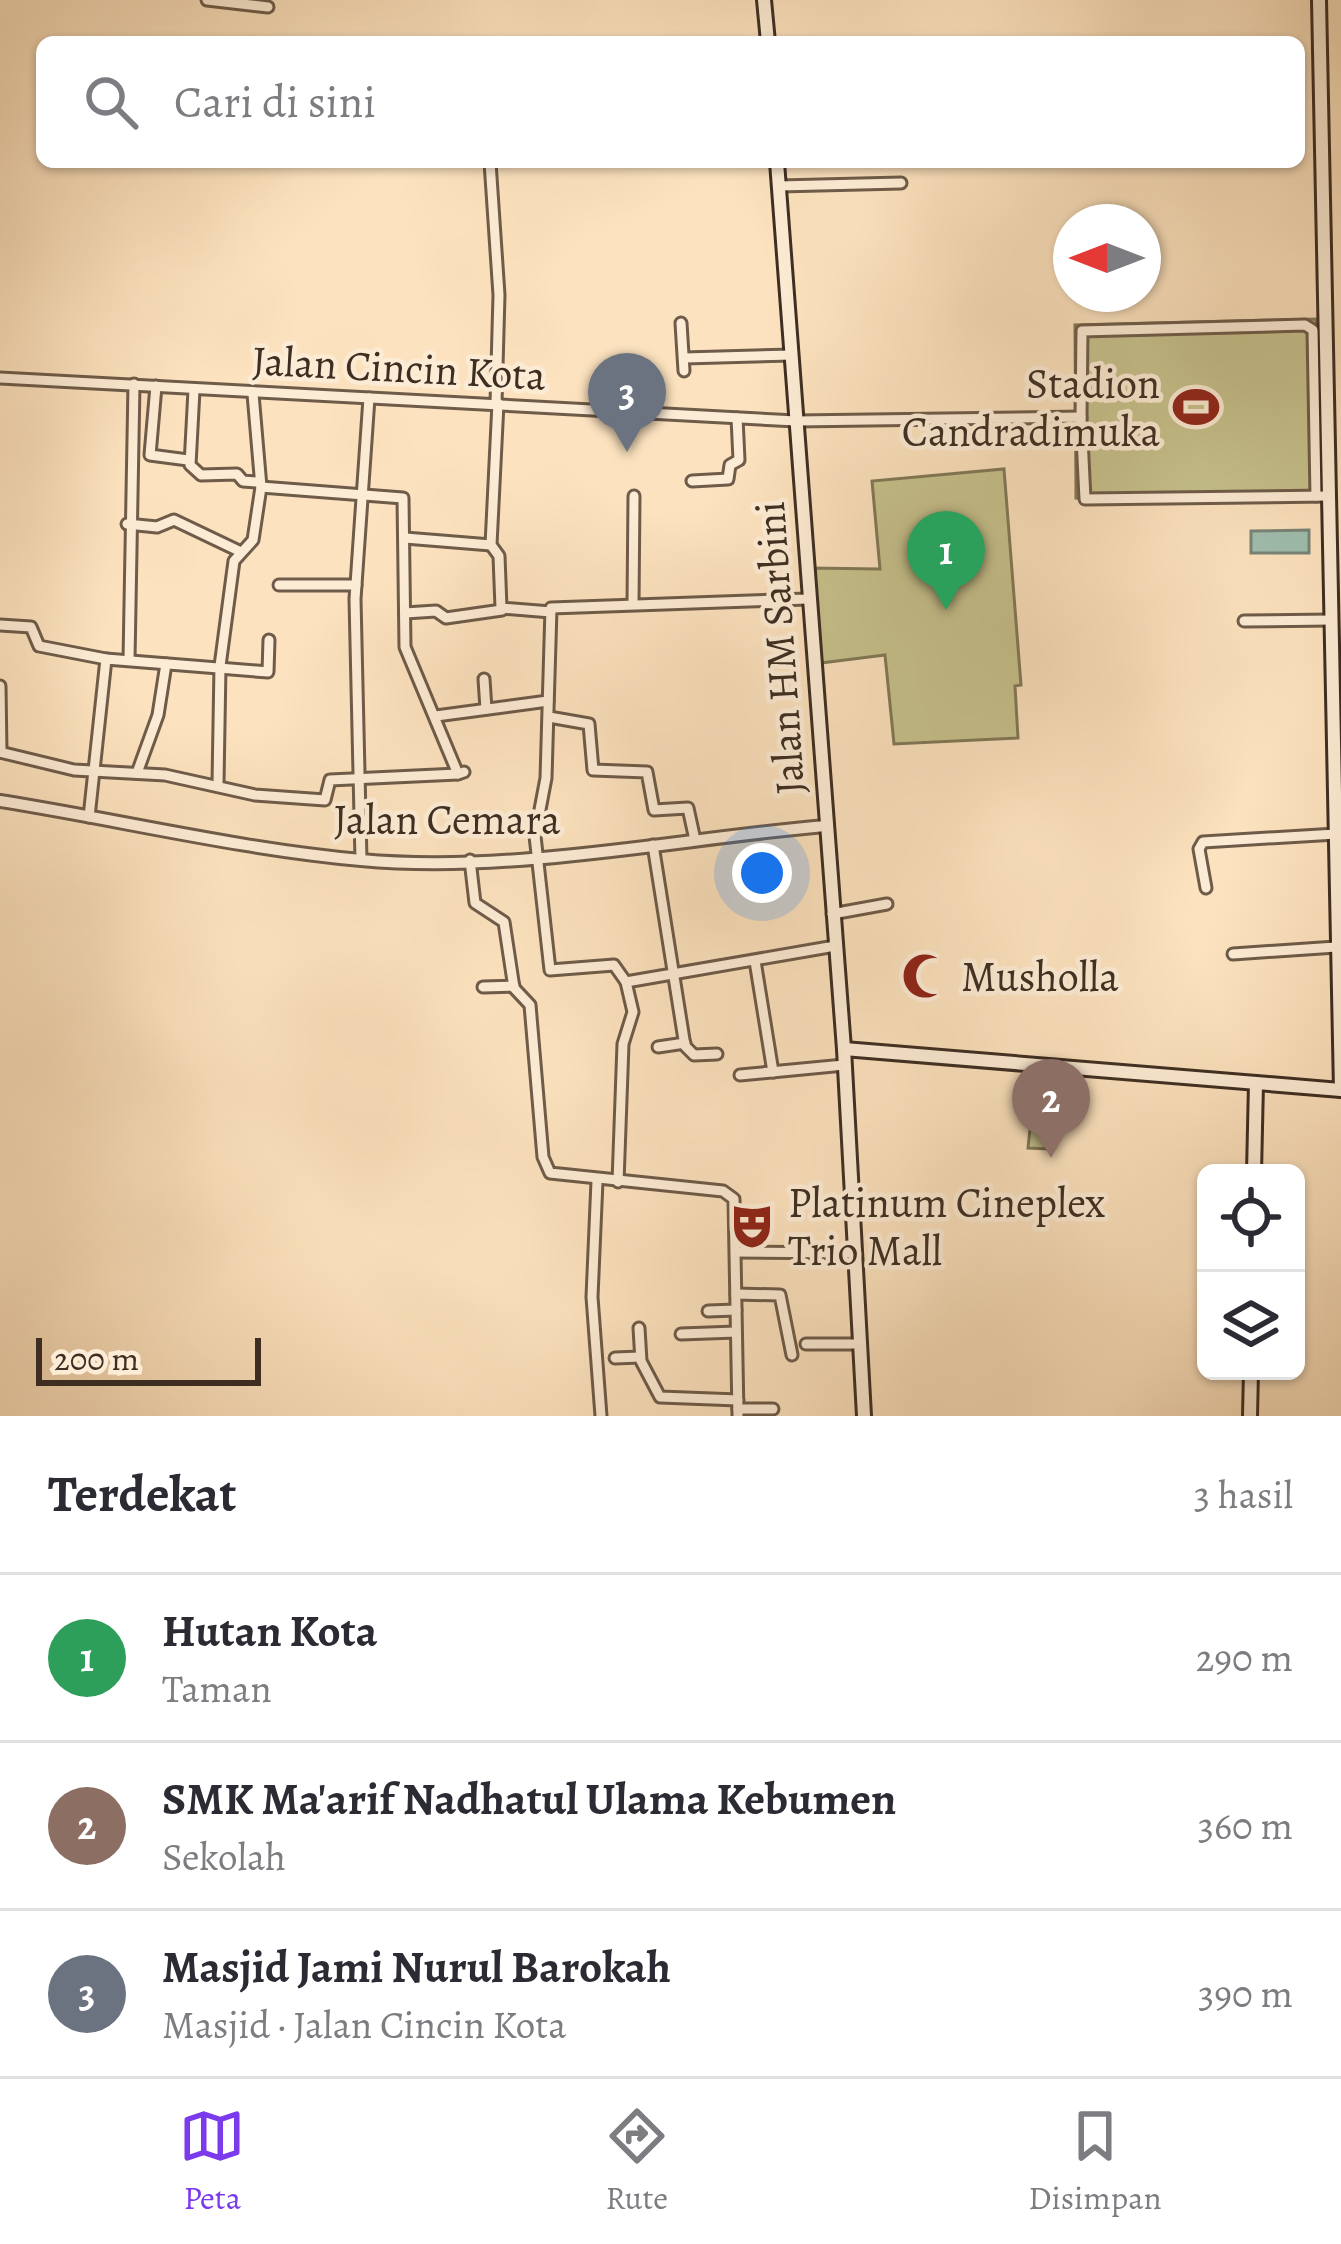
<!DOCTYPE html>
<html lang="id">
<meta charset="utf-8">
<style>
body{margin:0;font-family:Alegreya,serif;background:#f2f2f3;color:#2b2b33}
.controls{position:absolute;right:36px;bottom:36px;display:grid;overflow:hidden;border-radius:18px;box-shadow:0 3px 9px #0004}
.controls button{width:108px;height:108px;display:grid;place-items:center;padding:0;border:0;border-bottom:3px solid #e1e1e2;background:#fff;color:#2b2b33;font:60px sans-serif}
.compass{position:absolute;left:1053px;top:204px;width:108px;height:108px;border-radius:50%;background:#fff;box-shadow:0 3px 9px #0004;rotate:270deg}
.scale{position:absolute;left:36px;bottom:30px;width:225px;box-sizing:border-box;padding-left:12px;border:6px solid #3e2e22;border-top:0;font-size:33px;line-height:42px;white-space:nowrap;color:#3e2e22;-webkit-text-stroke:9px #fdecd5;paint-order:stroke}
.you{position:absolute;left:762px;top:873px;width:42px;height:42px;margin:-30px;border:9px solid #fff;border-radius:50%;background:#1a73e8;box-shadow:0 0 0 18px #1a73e833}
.badge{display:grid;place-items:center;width:78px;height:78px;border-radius:50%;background:#7c3aed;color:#fff;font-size:39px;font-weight:700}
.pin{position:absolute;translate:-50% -99px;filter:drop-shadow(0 3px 6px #0008)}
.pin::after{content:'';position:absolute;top:63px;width:42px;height:36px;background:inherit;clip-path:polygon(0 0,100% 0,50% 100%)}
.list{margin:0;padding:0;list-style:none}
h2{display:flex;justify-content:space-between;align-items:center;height:156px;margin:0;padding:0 48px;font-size:51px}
h2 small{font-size:39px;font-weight:400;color:#7c7c81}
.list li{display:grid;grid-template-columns:78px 1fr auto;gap:36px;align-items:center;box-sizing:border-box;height:168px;padding:0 48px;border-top:3px solid #e1e1e2}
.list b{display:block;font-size:45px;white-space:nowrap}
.list p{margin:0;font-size:39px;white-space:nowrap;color:#7c7c81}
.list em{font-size:39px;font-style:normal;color:#7c7c81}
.icon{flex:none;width:66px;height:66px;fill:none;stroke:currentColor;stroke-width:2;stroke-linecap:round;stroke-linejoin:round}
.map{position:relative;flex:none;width:1341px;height:1416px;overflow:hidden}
.search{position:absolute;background:#fff;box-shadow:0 3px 9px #0004;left:36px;right:36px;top:36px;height:132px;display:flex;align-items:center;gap:30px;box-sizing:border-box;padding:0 42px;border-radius:18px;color:#7c7c81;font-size:45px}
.sheet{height:660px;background:#fff}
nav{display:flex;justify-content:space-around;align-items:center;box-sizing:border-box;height:168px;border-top:3px solid #e1e1e2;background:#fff;font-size:33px;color:#7c7c81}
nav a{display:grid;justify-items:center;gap:6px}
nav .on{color:#7c3aed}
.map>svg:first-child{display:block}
</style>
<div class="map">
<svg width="1341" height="1416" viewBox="0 0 1341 1416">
<rect width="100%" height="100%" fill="#fce2be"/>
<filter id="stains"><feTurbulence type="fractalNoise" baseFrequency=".00167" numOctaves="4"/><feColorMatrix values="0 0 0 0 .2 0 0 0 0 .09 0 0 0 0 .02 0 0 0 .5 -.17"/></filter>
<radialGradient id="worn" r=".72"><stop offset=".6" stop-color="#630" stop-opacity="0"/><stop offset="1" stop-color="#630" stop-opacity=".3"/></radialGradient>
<!-- green -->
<g fill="#c6c18c" stroke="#827857" stroke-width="3">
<path d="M1316,319l3,181 -243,-2 -1,-173z"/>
<path d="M1004,469l17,216 -6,1 3,52 -124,6 -9,-89 -72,9 -2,-96 69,1 -8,-88z"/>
<path d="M1033,1100l20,2 -4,47 -21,-1z"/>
</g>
<!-- water -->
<path fill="#9fbeaf" stroke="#788477" stroke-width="3" d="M1309,530v23h-58v-22z"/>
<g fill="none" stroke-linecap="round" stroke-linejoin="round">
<!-- minor casing -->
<g stroke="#6e5b49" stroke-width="15">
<g id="minor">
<path d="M207,0l61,7"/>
<path d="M490,162l9,133 -3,108"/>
<path d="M779,186l122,-3"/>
<path d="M681,323l3,48"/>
<path d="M684,358l108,-3"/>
<path d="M0,378l796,43 285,-4 4,82 244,-3"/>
<path d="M156,386l-6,69 38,5"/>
<path d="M194,390l-4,75 11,10 36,-1 6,7 14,1"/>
<path d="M498,403l-7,142 8,11 2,52 50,4"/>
<path d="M1081,417l1,-86 223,-6 8,5 3,166"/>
<path d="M692,481l36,-2 2,-14 9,-5 -2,-42"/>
<path d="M261,487l142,11 2,149 53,127 6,-2"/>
<path d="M127,524l30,3 17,-7 65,31"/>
<path d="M405,538l86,7"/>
<path d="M279,585h77"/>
<path d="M633,604l1,-108"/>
<path d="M405,613l31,-2 10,7 56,-8"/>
<path d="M1244,621l88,-1"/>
<path d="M0,625l31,2 8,19 67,13 162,13 1,-32"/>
<path d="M129,660l5,-276"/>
<path d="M484,679l2,30"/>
<path d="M0,686l1,66"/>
<path d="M436,716l112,-15"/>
<path d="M549,717l40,7 4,46 54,2 7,38 34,-2 7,32"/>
<path d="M0,752l74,18 91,5 90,20 70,5 5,-20 128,-6"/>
<path d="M137,773l21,-58 8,-51"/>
<path d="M218,784l2,-118 14,-105 19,-21 8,-53 -8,-93"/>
<path d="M89,817l17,-158"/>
<path d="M653,845l32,201 9,9 23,-1"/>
<path d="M361,860l-6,-261 14,-201"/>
<path d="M470,860l5,43 29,19 10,66 16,17 13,152 7,16 173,18 11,8 4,217"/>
<path d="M1206,888l-7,-39 4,-7 133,-8"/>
<path d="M832,914l55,-10"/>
<path d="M1233,954l103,-7"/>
<path d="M755,961l18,111"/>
<path d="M626,982l-12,-17 -64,5 -15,-134 11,-58 5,-170 257,-9"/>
<path d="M483,987l31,-1"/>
<path d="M658,1047l27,-4"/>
<path d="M740,1075l104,-10"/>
<path d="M597,1181l-5,116 9,119"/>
<path d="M618,1182l5,-138 10,-32 -7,-30 209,-36"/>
<path d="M736,1252l119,1"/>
<path d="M736,1294l44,1 12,60"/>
<path d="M708,1311l28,-1"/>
<path d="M639,1328l2,33 19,36 78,3"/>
<path d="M681,1334l55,-2"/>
<path d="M806,1344h53"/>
<path d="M615,1358l25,-1"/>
<path d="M738,1409h35"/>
</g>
</g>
<!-- tertiary casing -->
<g stroke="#6e5b49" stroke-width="16">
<path id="tertiary" d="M0,801c120,19 239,48 361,59 150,14 314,-21 464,-34"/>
</g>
<!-- secondary casing -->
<g stroke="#3e2e22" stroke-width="18">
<g id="secondary">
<path d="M764,0l4,42"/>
<path d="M1319,0l22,1090"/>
<path d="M777,162l67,887 20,367"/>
<path d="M844,1049l497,41"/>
<path d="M1254,1173l2,-90"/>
<path d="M1250,1416l1,-45"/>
</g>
</g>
<!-- minor -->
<use href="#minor" stroke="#fdecd5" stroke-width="9"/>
<!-- tertiary -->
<use href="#tertiary" stroke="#fdecd5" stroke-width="10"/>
<!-- secondary -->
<use href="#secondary" stroke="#fdecd5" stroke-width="12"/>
</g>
<!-- icons -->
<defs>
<g id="stadium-bare" transform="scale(3.6)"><path d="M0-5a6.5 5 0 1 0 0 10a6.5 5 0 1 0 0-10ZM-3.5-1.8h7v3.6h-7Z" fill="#8f2418" stroke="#fdecd5" stroke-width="2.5" paint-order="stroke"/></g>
<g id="mosque-bare" transform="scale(3.6)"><path d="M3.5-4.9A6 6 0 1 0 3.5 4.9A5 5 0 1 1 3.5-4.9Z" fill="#8f2418" stroke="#fdecd5" stroke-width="2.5" paint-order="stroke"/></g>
<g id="theatre-bare" transform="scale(3.6)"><path d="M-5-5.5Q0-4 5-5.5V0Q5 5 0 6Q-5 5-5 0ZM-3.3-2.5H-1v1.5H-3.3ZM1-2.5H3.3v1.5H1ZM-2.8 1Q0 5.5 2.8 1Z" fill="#8f2418" stroke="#fdecd5" stroke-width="2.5" paint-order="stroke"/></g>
</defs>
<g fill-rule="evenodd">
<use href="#stadium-bare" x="1196" y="407"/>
<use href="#mosque-bare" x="925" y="976"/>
<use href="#theatre-bare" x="752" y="1226"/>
</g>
<g text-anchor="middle" stroke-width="9" stroke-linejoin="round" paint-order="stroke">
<!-- street labels -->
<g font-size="42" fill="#3e2e22" stroke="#fdecd5">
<text transform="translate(399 367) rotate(3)" y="15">Jalan Cincin Kota</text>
<text transform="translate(779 648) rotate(-94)" y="15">Jalan HM Sarbini</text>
<text x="447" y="834">Jalan Cemara</text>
</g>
<!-- poi labels -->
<g font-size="42" fill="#3e2e22" stroke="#fdecd5" text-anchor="start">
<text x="1160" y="398" text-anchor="end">Stadion<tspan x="1160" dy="48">Candradimuka</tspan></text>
<text x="961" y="991">Musholla</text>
<text x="788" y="1217">Platinum Cineplex<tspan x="788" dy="48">Trio Mall</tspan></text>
</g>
</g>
<rect width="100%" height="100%" filter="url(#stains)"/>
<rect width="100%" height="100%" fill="url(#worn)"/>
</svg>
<div class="controls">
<button><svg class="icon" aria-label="locate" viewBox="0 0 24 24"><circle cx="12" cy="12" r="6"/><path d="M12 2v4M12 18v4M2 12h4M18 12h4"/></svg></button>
<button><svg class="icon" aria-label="layers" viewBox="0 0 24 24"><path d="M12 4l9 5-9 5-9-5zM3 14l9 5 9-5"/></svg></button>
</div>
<svg class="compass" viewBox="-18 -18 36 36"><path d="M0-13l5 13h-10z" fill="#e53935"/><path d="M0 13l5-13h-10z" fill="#7c7c81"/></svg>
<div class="scale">200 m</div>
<div class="you"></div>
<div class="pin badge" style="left:946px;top:610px;background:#2e9e5b">1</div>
<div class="pin badge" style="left:1051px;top:1158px;background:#8d6e63">2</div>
<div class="pin badge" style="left:627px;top:452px;background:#6b7280">3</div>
<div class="search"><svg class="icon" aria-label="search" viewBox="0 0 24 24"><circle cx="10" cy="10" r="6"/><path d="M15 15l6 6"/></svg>Cari di sini</div>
</div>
<section class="sheet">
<h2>Terdekat<small>3 hasil</small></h2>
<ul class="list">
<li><span class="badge" style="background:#2e9e5b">1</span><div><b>Hutan Kota</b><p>Taman</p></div><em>290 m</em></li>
<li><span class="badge" style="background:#8d6e63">2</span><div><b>SMK Ma'arif Nadhatul Ulama Kebumen</b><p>Sekolah</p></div><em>360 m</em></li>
<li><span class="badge" style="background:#6b7280">3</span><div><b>Masjid Jami Nurul Barokah</b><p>Masjid · Jalan Cincin Kota</p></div><em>390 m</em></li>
</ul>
</section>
<nav>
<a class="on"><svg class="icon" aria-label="map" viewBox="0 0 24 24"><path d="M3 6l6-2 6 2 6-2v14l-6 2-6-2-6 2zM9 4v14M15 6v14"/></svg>Peta</a>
<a><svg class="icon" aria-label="directions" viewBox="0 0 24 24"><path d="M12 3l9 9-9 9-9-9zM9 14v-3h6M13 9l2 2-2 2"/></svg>Rute</a>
<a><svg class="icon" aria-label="saved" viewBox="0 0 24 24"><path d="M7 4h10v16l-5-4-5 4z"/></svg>Disimpan</a>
</nav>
